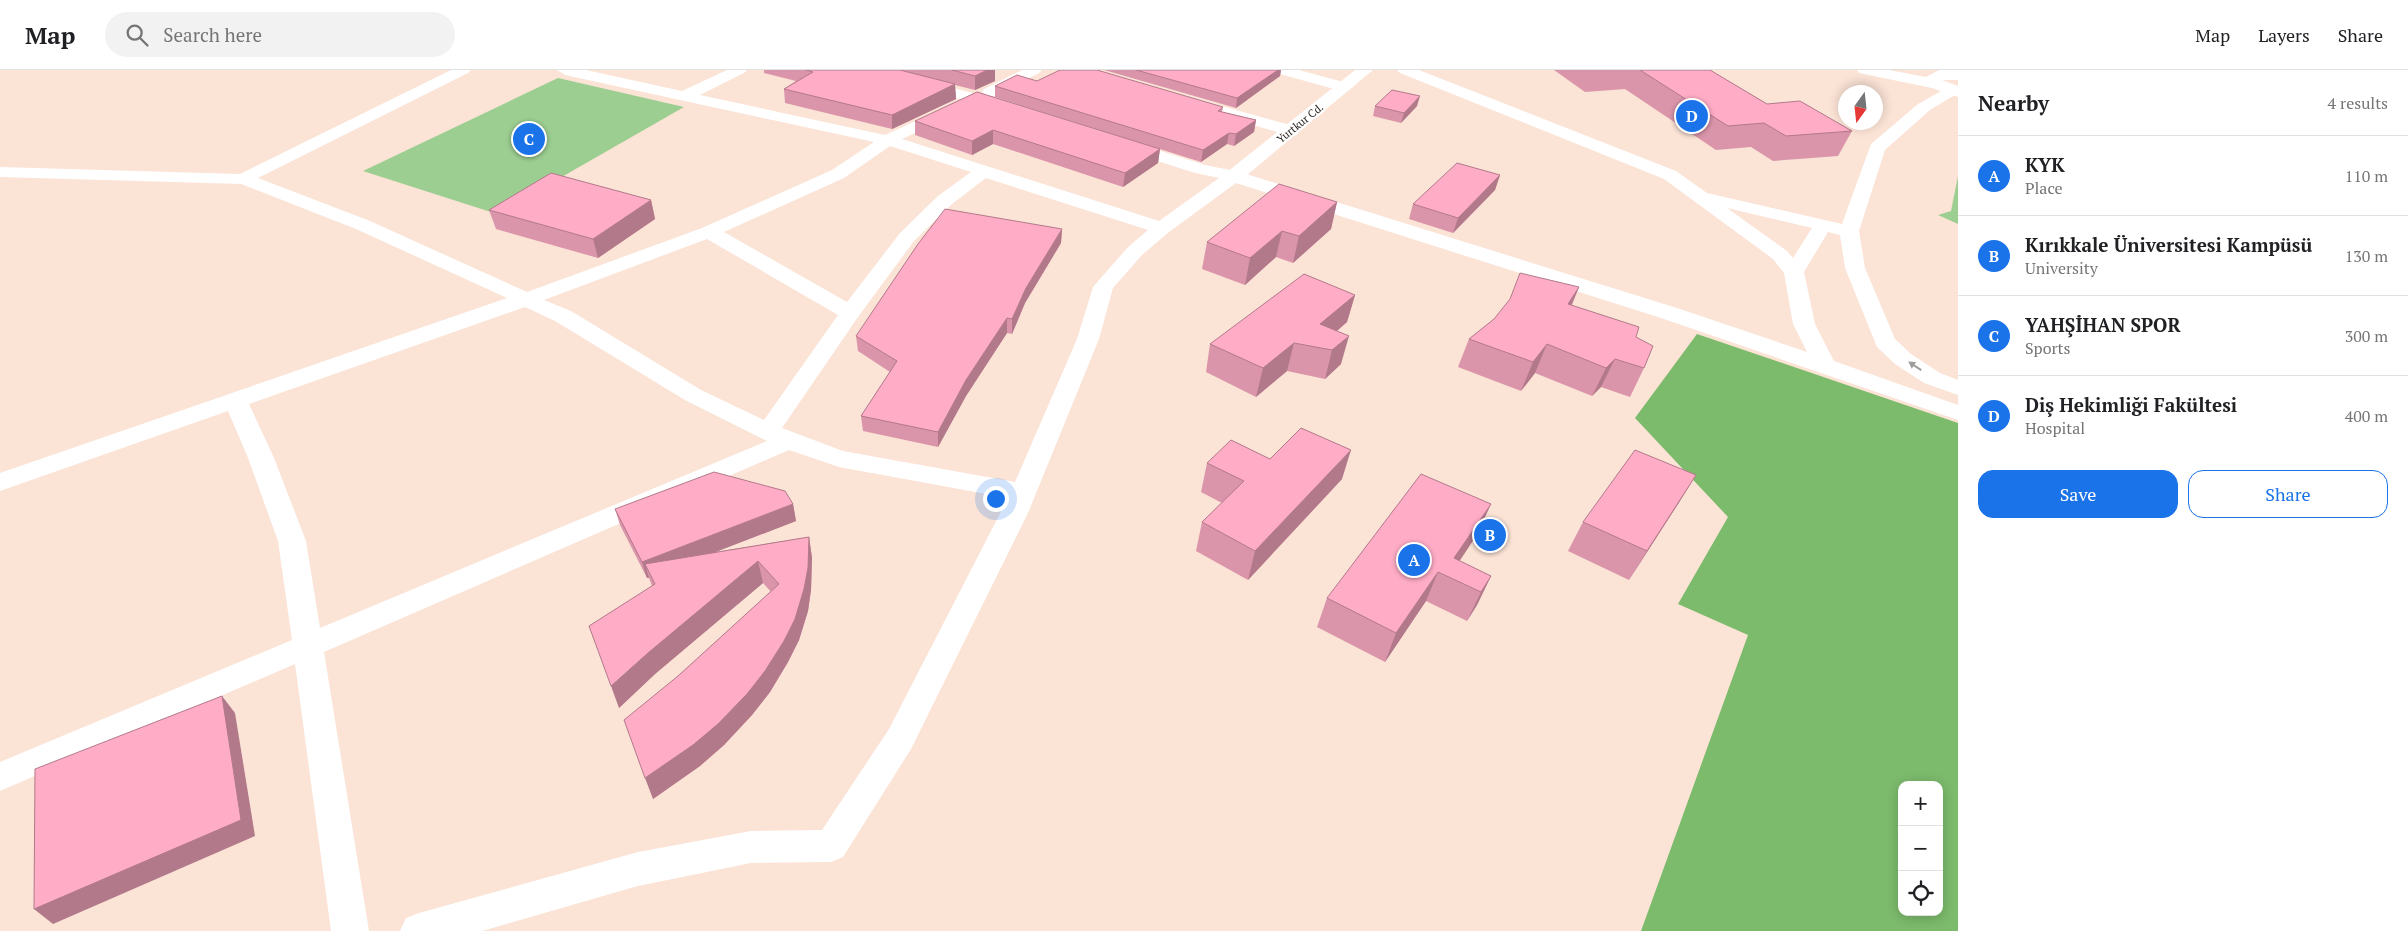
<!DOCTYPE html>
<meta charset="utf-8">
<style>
body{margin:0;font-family:"PT Serif",serif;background:#f2f2f2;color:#202124}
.controls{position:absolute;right:15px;bottom:15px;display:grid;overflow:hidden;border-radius:10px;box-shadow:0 2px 12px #0003}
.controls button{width:45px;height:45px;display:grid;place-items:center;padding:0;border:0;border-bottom:1px solid #e0e0e0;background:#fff;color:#202124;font:25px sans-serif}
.compass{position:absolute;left:1838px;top:15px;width:45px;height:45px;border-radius:50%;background:#fff;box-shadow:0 2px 12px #0003;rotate:195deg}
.you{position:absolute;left:995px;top:428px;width:18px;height:18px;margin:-12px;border:4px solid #fff;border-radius:50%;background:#1a73e8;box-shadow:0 0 0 8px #1a73e833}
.badge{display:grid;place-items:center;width:32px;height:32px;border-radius:50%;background:#1a73e8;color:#fff;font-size:16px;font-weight:700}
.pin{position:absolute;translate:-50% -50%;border:2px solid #fff;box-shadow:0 1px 5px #0006}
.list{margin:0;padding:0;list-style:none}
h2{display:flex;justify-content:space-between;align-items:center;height:65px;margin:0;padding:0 20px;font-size:21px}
h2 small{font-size:16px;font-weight:400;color:#757577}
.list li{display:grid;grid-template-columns:32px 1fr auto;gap:15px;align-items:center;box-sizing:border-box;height:80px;padding:0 20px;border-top:1px solid #e0e0e0}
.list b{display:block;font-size:19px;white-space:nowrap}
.list p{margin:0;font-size:16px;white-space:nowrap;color:#757577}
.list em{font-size:16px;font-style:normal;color:#757577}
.actions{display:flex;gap:10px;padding:15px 20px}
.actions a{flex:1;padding:11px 0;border:1px solid #1a73e8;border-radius:15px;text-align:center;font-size:18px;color:#1a73e8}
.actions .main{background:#1a73e8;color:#fff}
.icon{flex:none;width:28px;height:28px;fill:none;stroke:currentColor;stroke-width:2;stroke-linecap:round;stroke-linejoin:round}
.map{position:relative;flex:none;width:1958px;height:861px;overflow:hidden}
header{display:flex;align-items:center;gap:30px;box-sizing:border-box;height:70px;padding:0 25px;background:#fff;border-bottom:1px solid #e0e0e0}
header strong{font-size:24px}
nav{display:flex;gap:28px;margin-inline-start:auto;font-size:18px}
.search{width:350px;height:45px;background:#f2f2f2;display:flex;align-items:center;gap:12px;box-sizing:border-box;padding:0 18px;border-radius:28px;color:#757577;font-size:19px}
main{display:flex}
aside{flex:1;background:#fff}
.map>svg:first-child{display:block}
</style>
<header>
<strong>Map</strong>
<div class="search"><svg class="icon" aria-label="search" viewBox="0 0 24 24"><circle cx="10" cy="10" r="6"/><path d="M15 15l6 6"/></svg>Search here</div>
<nav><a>Map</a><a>Layers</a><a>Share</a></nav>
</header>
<main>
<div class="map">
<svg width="1958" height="861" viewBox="0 0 1958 861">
<rect width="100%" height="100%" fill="#fbe3d6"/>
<!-- green -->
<g fill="#9dce91">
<path d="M558,8l126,29 -187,107 -134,-43z"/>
<path d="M1958,106v48l-20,-9 13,-4z"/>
</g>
<!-- forest -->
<path fill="#7cba6c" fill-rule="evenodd" d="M1697,264l261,89v508h-317l107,-296 -70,-31 50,-87 -93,-99zM1902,715h37v127h-37z"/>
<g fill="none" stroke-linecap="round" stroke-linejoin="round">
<!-- minor -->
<g fill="#fff" fill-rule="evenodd">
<path d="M451,0h20l-3,3 -210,105 112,43 157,71 175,-64 130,-58 42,-28 -309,-67 -8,-5h29l96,21 45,-21h20l-3,3 -44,22 185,40 57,-26h12l2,3 -2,3 -52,24 257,82 60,-43 -24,-5 -75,-24 -3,-4 3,-4 6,-1 79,25 35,7 437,136 130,44 -14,-28 -9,-51 -11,-14 -109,-80 -264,-106 -3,-3h22l257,101 31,22 135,31 29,-80 47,-40 34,-19 6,2v6l-28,17 -45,40 -26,81 6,37 30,71 16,15 29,19 18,7v15l-34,-12 -29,-19 -18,-17 -32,-79 -5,-33 -12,-3 -24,40 11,52 19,37 124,44v15l-297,-102 -425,-135 -67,49 -27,23 -29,33 -14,51 -71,174 -117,236 -68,108 -12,5 -80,1 -113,23 -156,45h-82l6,-13 13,-5 219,-61 113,-21 71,-1 67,-101 119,-231 -169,-31 -50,-17 -465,202 45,279h-38l-36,-267 -295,127v-29l292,-122 -14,-99 -30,-83 -20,-47 -228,80v-18l507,-175 -151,-69 -115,-45 -241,-7v-10l240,7zM890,76l81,26 -33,24 -38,37 -53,69 -123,-70 120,-54zM986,108l162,52 -20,17 -35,40 -16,52 -62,143 -172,-31 -61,-23 76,-111 56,-76 38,-37zM1727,138l85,20 -19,30 -6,-7zM707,169l131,76 -74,105 -63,-30 -130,-79 -27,-11zM525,237l30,14 130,79 82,41 -447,187 -14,-87 -32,-83 -25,-54z"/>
<path d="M863,0h25l121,33 2,3 -2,3 -6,2 -137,-38z"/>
<path d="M1022,0h20l-3,3 -43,22 -6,2 -8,-5 2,-3z"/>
<path d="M1273,0h26l52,14 2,3 -8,5 -69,-19z"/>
<path d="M1189,27l108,30 2,4 -2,4 -6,1 -108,-31 -2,-3 2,-3z"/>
</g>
<!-- tertiary -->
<g fill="#fff" fill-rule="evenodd">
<path d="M1355,0h18l-132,110h-14l-2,-4 2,-4z"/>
<path d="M1857,0h32l37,7 13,-7h19v10h-16l16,6v11l-26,-9 -73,-15z"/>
</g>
</g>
<!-- wall -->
<g fill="#db95aa">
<path d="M764,0h231v11l-20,9 -20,-5 1,14 -64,30 -107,-26 -1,-14 12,-8 -32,-8z"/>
<path d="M1104,0h177l-1,6 -44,32z"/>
<path d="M1554,0h156l57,34 85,27 -14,25 -65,5 -22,-14 -35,3 -91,-61 -40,3z"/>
<path d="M995,16l228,21 -1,5 34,8 -2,12 -20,14 -7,-2 -26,18 -206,-65z"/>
<path d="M1375,36h42l-16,17 -28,-7z"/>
<path d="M915,51l245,28 -2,14 -35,24 -130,-43 -21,11 -57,-20z"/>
<path d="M1500,105l-5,15 -42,43 -44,-14 4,-15z"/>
<path d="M651,130l4,19 -57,39 -102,-29 -7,-19z"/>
<path d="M1337,132l-6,27 -38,34 -17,-6 -31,28 -43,-16 5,-27z"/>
<path d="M1062,159l-1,14 -36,60 -13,31 -5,-1 -41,63 -28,51 -75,-16 -2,-15 29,-44 -32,-21 -2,-15z"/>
<path d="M1579,217l-7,18 64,32 8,31 -14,29 -29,-10 -9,9 -57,-23 -14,18 -63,-24 11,-28 25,-20z"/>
<path d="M1355,225l-8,27 -10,9 4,33 -16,15 -38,-8 -31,26 -50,-25 4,-28z"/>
<path d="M1270,389l72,20 -94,101 -52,-29 6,-29 20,-19 -21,-11 6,-29z"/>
<path d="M1696,405l-18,29 -49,76 -61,-29 15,-29z"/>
<path d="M793,434l3,17 -81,31 94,-15 3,21 -1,32 -3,21 -9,29 -11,22 -18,30 -18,23 -28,30 -24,21 -47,33 25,-123 93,-84 -8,-9 -108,91 -36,34 33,-122 -3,-8h-2l-27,-53 -5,-16z"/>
<path d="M1478,463l-19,28 32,15 -14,29 -10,16 -41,-20 -41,61 -68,-35 10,-29z"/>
</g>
<!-- shaded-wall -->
<g fill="#b2798b">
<path d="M987,0h8v11l-20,9v-14z"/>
<path d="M1278,0h3l-1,6 -44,32 1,-10z"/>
<path d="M955,14l1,15 -64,30v-14z"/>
<path d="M1420,26l-3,10 -16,17 3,-10z"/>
<path d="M1256,50l-2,12 -20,14 2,-12z"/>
<path d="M993,60v14l-21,11v-14z"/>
<path d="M1229,63l-2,11 -26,18 2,-12z"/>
<path d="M1160,79l-2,14 -35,24 2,-14z"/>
<path d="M1500,105l-5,15 -42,43 5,-15z"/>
<path d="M651,130l4,19 -57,39 -5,-19z"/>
<path d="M1337,132l-6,27 -38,34 6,-27z"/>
<path d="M1062,159l-1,14 -36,60 -13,31v-15l14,-31z"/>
<path d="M1282,161l-6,26 -31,28 5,-27z"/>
<path d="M1579,217l-12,28 1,-11z"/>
<path d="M1355,225l-8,27 -30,26 3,-24z"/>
<path d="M1007,248v15l-41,63 -28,51v-15l28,-52z"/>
<path d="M1349,266l-8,28 -16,15 7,-29z"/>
<path d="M1294,273l-7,28 -31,26 7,-29z"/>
<path d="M1547,274l-12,29 -14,18 12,-29z"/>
<path d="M1615,289l-14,28 -9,9 14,-28z"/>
<path d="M1351,380l-9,29 -94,101 7,-29z"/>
<path d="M1696,405l-18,29 -49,76 18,-29z"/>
<path d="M793,434l3,17 -145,56 -6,-13 4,14h-2l-5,-16z"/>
<path d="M1491,434l-13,29 -29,44 5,-19z"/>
<path d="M809,467l3,21 -1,32 -3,21 -9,29 -11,22 -18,30 -18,23 -28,30 -24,21 -47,33 -8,-21 120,-107z"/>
<path d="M758,491l5,22 -108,91 -36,34 -8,-22 37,-33z"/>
<path d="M1438,502l-12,29 -41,61 11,-29z"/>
<path d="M1491,506l-14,29 -10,16 14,-29z"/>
<path d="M222,626l13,17 20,123 -202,88 -19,-15z"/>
</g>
<!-- building -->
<g fill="#ffadc6" stroke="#b2798b">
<path d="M806,0h94l55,14 -63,31 -108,-26 29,-17z"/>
<path d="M952,0h35l-12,6z"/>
<path d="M1060,0h37l126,37 -5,4 38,9 -20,14 -7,-1 -26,17 -208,-64 22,-11 20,6z"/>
<path d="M1136,0h142l-41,28z"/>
<path d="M1640,0h70l57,34 33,-3 52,30 -66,5 -22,-13 -36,3z"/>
<path d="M1392,20l28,6 -16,17 -29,-7z"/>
<path d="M977,22l183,57 -35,24 -132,-43 -21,11 -57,-20z"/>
<path d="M1457,93l43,12 -42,43 -45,-14z"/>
<path d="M551,103l100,27 -58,39 -104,-29z"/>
<path d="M1279,114l58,18 -38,34 -17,-5 -32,27 -43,-16z"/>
<path d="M945,139l117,20 -36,59 -14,31 -5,-1 -41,62 -28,52 -77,-16 36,-55 -41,-25 62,-92z"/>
<path d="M1520,203l59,14 -11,17 71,23 -3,10 17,9 -9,22 -29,-9 -9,9 -59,-24 -14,18 -64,-23 25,-20 16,-20z"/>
<path d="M1304,204l51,21 -35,29 29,12 -17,14 -38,-7 -31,25 -53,-24z"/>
<path d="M1301,358l50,22 -96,101 -53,-29 42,-41 -37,-18 24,-23 39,19z"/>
<path d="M1635,380l61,25 -49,76 -64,-29z"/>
<path d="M714,402l71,19 8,13 -151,58 -27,-53z"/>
<path d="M1421,404l70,30 -37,54 37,18 -10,16 -43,-20 -42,61 -69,-35z"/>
<path d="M809,467l-1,31 -4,21 -9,30 -11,22 -19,30 -18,23 -29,30 -25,21 -48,33 -21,-58 54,-44 101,-92 -21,-23 -110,92 -37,33 -22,-60 66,-42 -10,-20z"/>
<path d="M222,626l19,124 -207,89 1,-140z"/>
</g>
<!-- one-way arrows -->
<defs><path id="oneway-solid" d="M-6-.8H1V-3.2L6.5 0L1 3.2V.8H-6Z" transform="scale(1.25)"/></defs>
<use fill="#a09c9a" href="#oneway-solid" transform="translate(1915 296) rotate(-147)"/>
<g text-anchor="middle" stroke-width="4.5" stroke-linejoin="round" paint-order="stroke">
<!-- far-street labels -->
<g font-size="11" fill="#2c231e" stroke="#fff">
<text transform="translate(1300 53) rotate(-39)" y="4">Yurtkur Cd.</text>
</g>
</g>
</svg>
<div class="controls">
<button>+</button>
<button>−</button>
<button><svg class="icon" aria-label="locate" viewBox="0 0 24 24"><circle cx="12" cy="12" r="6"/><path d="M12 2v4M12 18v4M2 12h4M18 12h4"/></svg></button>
</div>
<svg class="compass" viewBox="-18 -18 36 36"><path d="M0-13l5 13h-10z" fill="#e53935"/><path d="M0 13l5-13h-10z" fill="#757577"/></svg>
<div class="you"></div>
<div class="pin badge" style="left:1414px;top:490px">A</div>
<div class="pin badge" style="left:1490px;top:465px">B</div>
<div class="pin badge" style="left:529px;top:69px">C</div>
<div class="pin badge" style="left:1692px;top:46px">D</div>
</div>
<aside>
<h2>Nearby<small>4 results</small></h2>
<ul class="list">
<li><span class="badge">A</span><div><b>KYK</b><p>Place</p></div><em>110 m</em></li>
<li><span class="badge">B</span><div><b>Kırıkkale Üniversitesi Kampüsü</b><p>University</p></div><em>130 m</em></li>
<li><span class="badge">C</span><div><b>YAHŞİHAN SPOR</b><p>Sports</p></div><em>300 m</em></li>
<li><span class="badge">D</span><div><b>Diş Hekimliği Fakültesi</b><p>Hospital</p></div><em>400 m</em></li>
</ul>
<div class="actions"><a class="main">Save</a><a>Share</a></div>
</aside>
</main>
